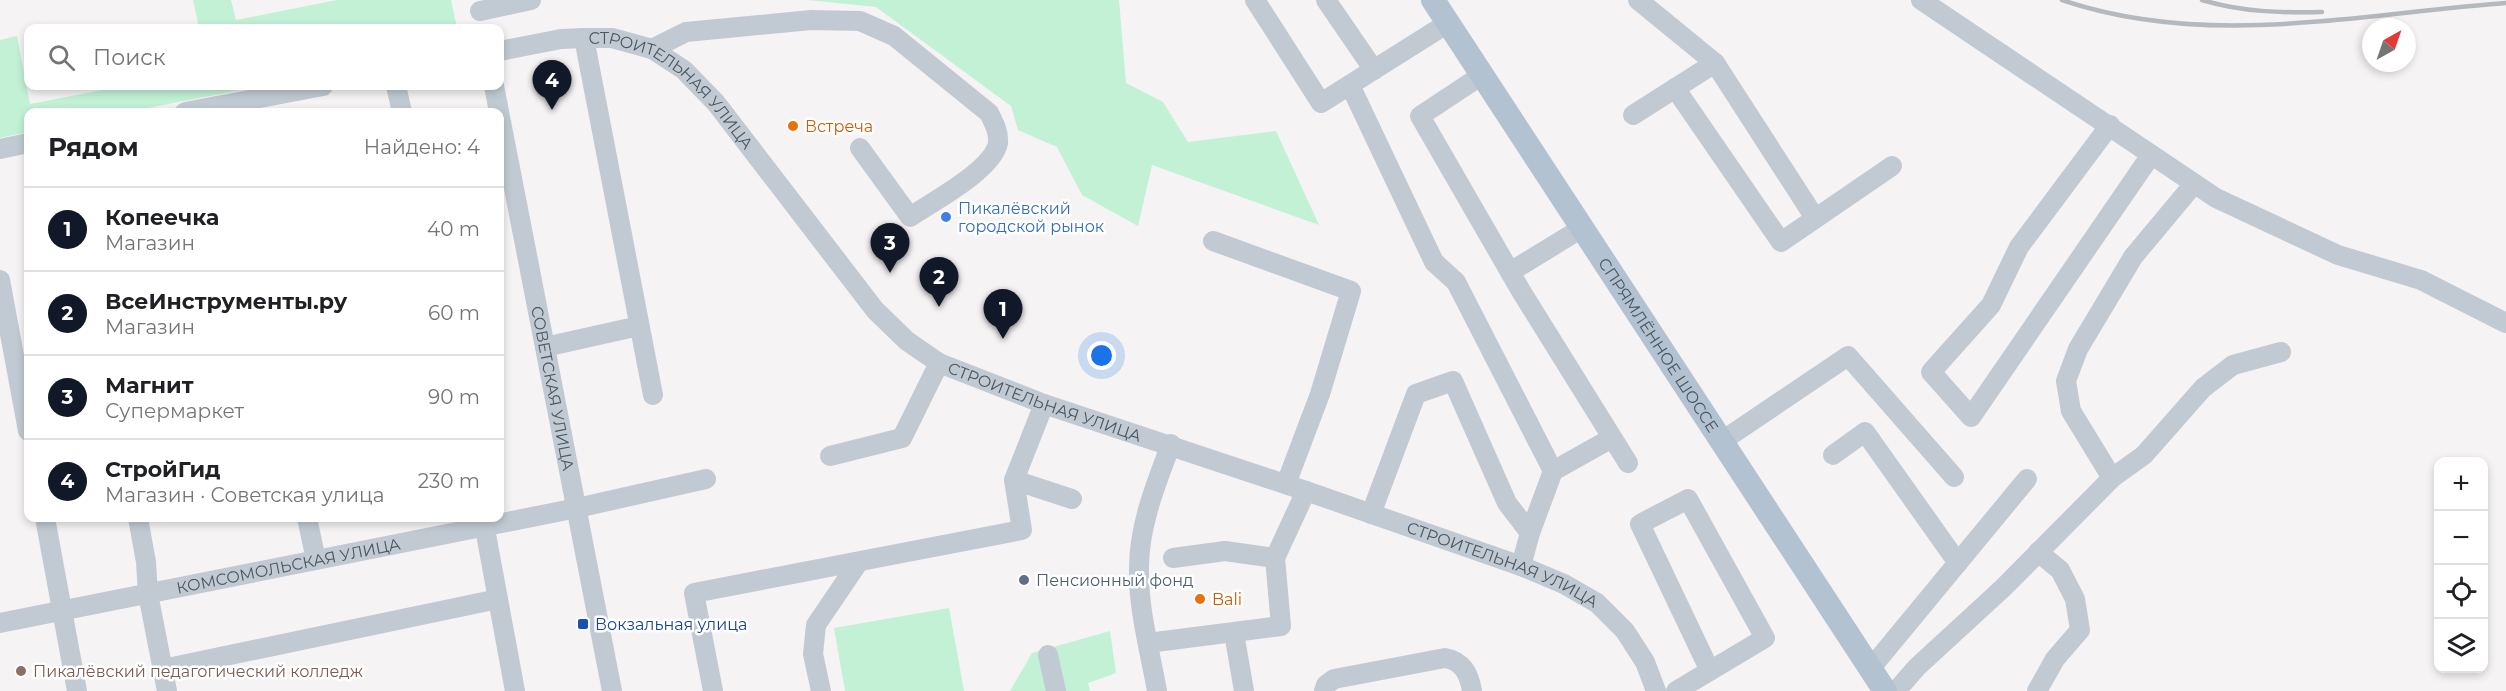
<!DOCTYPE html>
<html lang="ru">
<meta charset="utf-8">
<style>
body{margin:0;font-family:Montserrat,sans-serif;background:#f6f6f6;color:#202124}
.controls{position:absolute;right:18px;bottom:18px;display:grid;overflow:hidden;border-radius:12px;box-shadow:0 3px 9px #0003}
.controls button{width:54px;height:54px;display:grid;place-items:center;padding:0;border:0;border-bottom:2px solid #e0e0e0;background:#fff;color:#202124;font:30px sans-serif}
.compass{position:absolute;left:2362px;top:18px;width:54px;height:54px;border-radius:50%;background:#fff;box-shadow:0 3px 9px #0003;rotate:40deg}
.you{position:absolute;left:1102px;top:356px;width:21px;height:21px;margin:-15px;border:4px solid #fff;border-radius:50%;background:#1a73e8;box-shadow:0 0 0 9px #1a73e833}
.badge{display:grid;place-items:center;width:39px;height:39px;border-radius:50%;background:#111827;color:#fff;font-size:20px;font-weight:700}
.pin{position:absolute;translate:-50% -50px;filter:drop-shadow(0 2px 3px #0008)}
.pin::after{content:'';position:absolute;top:32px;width:21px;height:18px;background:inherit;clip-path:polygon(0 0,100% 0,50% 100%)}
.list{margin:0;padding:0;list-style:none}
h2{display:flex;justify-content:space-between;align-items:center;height:78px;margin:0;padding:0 24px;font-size:26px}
h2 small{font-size:20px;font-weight:400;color:#757577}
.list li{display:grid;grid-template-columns:39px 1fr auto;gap:18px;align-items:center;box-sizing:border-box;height:84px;padding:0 24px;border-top:2px solid #e0e0e0}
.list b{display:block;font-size:22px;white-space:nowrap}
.list p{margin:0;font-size:20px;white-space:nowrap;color:#757577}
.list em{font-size:20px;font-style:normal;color:#757577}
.icon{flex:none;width:33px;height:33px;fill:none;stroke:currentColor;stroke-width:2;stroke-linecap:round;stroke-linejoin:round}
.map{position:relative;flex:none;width:2506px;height:691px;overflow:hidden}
.search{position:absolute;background:#fff;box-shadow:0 3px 9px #0003;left:24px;top:24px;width:480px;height:66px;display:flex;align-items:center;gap:15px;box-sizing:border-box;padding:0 21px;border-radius:12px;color:#757577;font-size:22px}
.panel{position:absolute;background:#fff;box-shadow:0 3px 9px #0003;left:24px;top:108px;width:480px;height:414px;border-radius:12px}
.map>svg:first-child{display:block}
</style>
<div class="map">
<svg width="2506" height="691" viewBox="0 0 2506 691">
<rect width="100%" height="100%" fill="#f5f3f3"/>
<!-- green -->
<g fill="#c3f1d5">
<path d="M193,0h38l5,20 101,-20h114l6,28h-258z"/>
<path d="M808,0h311l7,83 37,19 25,40 88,-11 43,94 -167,-60 -14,61 -56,-31 -25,-48 -39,-17 -7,-24 -135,-99z"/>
<path d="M17,36l13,68 93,-18h138l-134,26h-99v20l-28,6v-98z"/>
<path d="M949,608l15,83h-119l-11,-63z"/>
<path d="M1110,631l6,42 -28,10 2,8h-80l22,-38z"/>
</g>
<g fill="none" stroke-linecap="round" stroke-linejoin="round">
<!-- minor -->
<g stroke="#c1cad2" stroke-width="20">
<path d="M1255,0l66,103 127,-80"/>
<path d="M1326,0l48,70"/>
<path d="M1638,0l77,63 100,155"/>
<path d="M1921,0l295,198 122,57 83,25 85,43"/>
<path d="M480,11l51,-11"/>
<path d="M584,38l69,357"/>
<path d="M652,49l34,-17 125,-12 49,1 34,15 95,77c5,10 10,19 9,30 -5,27 -66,59 -88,74l-50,-69"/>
<path id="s1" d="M500,51l61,-12 23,-1h28l40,11 32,21 32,33 159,207 32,31 32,22 105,41 262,87 215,75 43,18 33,19 28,28 20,31 11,29"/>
<path d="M1482,75l-62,41 101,175 107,172"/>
<path d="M1350,85l84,177 22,20 97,189"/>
<path d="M396,86l6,26"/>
<path id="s2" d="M494,86l118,605"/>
<path d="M1675,88l106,154 111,-76"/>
<path d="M185,112l138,-26"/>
<path d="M1633,115l82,-52"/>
<path d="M2110,125l-91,122 -28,58 -60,67 40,45 180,-262"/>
<path d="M0,149l28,-6"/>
<path d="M1213,241l138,50 -31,103 -34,90"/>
<path d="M1510,272l72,-44"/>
<path d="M0,280l28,151"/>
<path d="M545,347l94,-21"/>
<path d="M1722,441l126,-85 106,121"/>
<path d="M1833,455l32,-23 93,131"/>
<path d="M830,456l72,-18 37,-75"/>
<path d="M2112,478l-41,-67 -5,-30 12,-32 55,-92 60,-72"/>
<path d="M1014,480l58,19"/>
<path d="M1371,514l45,-120 37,-13 54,122 23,30"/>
<path d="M45,518l32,173"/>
<path d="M138,518l8,44 2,32 19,97"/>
<path d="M307,518l9,42"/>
<path d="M483,518l32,173"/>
<path d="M1173,558l52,-7 50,7 31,-67"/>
<path d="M1521,566l9,-33 23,-62 59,-33"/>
<path id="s3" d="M0,623l577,-115 129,-29"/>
<path d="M1234,633l10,58"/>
<path d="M1148,643l133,-17 -6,-68"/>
<path d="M1048,655l8,36"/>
<path d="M1871,668l156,-189"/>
<path d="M163,669l335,-70"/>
<path d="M713,691l-19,-98 328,-63 -8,-50 30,-76"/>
<path d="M821,691l-8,-37 3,-29 42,-62"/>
<path d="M1157,691c-7,-40 -19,-82 -18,-123 0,-43 17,-84 32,-124"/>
<path d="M1324,691l2,-6 8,-6 111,-21c18,3 24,16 27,33"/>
<path d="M1676,691l89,-53 -77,-139 -48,25 70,147"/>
<path d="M1896,691l21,-24 86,-79 109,-110 32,-23 59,-67 30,-23 48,-13"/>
<path d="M2037,691l18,-32 25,-29 -5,-31 -15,-29 -22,-18"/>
</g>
<!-- major -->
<path stroke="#b3c2d1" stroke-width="24" id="s4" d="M1433,0l452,691"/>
<!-- rail -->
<g stroke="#b5b8bd" stroke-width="4.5">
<path d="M2062,0c144,49 297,14 444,3"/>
<path d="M2202,0c40,12 79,13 120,12"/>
</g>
</g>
<!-- markers -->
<g fill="#e8710a" stroke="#fff" stroke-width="2">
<circle cx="793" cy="126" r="6"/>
<circle cx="1200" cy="599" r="6"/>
</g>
<circle fill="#3f7fe0" stroke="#fff" stroke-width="2" cx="946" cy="217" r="6"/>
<circle fill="#5c6f8a" stroke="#fff" stroke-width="2" cx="1024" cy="580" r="6"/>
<rect fill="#1a4fb4" stroke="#fff" stroke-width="2" x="577" y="618" width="12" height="12" rx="3"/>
<circle fill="#8d6e63" stroke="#fff" stroke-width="2" cx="21" cy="671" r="6"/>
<g text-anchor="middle" stroke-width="5" stroke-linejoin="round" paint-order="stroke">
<!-- street labels -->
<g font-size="16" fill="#4a5661" stroke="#fff">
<text dy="6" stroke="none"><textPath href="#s1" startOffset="192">СТРОИТЕЛЬНАЯ УЛИЦА</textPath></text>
<text dy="6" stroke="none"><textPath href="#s4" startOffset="412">СПРЯМЛЁННОЕ ШОССЕ</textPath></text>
<text dy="6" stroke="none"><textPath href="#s2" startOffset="308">СОВЕТСКАЯ УЛИЦА</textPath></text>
<text dy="6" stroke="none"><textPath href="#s1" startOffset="696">СТРОИТЕЛЬНАЯ УЛИЦА</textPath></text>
<text dy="6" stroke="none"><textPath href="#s3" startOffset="294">КОМСОМОЛЬСКАЯ УЛИЦА</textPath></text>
<text dy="6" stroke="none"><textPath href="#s1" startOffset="1182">СТРОИТЕЛЬНАЯ УЛИЦА</textPath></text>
</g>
<!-- food labels -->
<g font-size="16" fill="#c56008" stroke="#fff" text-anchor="start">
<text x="805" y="132">Встреча</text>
<text x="1212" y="605">Bali</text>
</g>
<!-- shop labels -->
<g font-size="16" fill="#366cbe" stroke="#fff" text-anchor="start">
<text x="958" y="214">Пикалёвский<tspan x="958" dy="18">городской рынок</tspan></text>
</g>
<!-- service labels -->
<g font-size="16" fill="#4e5e75" stroke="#fff" text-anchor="start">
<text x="1036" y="586">Пенсионный фонд</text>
</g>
<!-- transit labels -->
<g font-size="16" fill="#164399" stroke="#fff" text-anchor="start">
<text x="595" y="630">Вокзальная улица</text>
</g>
<!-- education labels -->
<g font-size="16" fill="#785e54" stroke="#fff" text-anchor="start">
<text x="33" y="677">Пикалёвский педагогический колледж</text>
</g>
</g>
</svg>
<div class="controls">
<button>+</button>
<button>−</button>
<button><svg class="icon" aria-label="locate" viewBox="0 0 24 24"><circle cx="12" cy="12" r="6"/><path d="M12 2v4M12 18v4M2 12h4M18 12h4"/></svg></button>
<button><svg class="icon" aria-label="layers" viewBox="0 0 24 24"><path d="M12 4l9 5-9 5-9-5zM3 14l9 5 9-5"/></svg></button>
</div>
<svg class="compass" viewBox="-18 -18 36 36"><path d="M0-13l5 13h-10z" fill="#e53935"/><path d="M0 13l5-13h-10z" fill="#757577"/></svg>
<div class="you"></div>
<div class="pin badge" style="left:1003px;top:339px">1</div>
<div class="pin badge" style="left:939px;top:307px">2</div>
<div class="pin badge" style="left:890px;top:273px">3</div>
<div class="pin badge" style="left:552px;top:110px">4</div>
<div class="search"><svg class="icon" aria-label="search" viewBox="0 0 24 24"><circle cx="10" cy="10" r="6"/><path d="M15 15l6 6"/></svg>Поиск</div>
<section class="panel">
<h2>Рядом<small>Найдено: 4</small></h2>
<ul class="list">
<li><span class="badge">1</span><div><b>Копеечка</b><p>Магазин</p></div><em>40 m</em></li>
<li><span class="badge">2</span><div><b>ВсеИнструменты.ру</b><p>Магазин</p></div><em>60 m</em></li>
<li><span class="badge">3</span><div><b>Магнит</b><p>Супермаркет</p></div><em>90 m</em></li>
<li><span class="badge">4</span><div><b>СтройГид</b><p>Магазин · Советская улица</p></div><em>230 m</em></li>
</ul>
</section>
</div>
